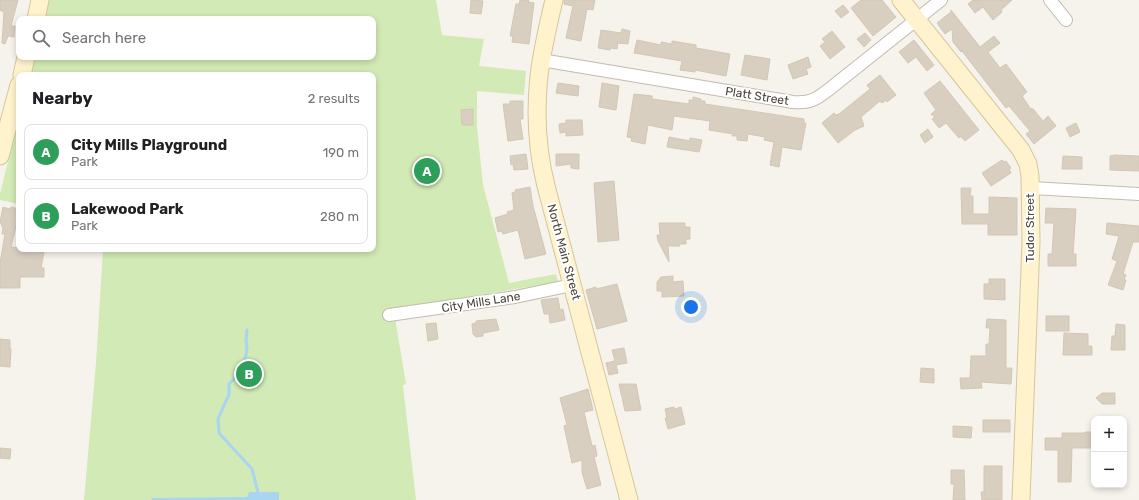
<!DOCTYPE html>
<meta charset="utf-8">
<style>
body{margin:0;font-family:Rubik,sans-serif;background:#f6f6f6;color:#202124}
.controls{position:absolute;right:12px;bottom:12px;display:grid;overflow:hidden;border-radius:8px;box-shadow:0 2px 6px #0003}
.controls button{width:36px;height:36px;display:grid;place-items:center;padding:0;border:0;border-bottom:1px solid #e0e0e0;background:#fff;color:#202124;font:20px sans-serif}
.you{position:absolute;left:691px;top:307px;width:14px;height:14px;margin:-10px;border:3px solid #fff;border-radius:50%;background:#1a73e8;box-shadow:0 0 0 6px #1a73e833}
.badge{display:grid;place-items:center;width:26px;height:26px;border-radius:50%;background:#2563eb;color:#fff;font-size:13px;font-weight:700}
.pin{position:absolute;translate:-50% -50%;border:2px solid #fff;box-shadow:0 1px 4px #0006}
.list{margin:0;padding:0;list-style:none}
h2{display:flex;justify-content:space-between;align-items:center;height:52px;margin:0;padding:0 16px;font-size:17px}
h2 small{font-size:13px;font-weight:400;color:#757577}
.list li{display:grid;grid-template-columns:26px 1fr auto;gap:12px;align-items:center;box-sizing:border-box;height:56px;margin:0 8px 8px;padding:0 8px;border:1px solid #e0e0e0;border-radius:8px}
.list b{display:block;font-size:15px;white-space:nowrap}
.list p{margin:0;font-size:13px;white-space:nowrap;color:#757577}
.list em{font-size:13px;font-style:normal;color:#757577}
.icon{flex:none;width:22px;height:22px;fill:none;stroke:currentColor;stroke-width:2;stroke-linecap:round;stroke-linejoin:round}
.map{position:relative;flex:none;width:1139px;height:500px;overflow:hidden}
.search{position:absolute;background:#fff;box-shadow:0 2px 6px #0003;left:16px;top:16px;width:360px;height:44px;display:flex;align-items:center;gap:10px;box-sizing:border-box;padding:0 14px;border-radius:8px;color:#757577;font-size:15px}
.panel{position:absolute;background:#fff;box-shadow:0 2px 6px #0003;left:16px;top:72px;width:360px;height:180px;border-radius:8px}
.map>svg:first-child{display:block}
</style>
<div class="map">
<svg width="1139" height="500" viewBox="0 0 1139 500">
<rect width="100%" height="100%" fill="#f6f3ec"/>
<!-- green -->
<g fill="#d2eab5">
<path d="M49,0h387l6,35 42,4 -5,27 47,5 -2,24 -47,-4v36l6,58 26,98 47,-9 2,8 -162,27v15l10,60 -3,1 13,115h-332l12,-137 7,-114h270v-174h-343l4,-18h339v-38h-329z"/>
<path d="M19,118v86l-19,-4v-6z"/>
</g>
<!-- water -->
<path fill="#a9d4f2" d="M249,492h30v8h-127l-1,-2 96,-1z"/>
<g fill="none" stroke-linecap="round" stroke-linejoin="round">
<!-- stream -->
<path stroke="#a9d4f2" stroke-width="3" d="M247,330l-1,10 1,9 -2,11 -7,9 -4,10 -5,5v11l-4,8 -7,16 1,14 33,36 6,23 -3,8"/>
</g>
<!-- building -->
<g fill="#d8cfc1" stroke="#d3c7b4">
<path d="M0,0h18l-7,26h4l-1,11 -6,-1 -3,8 -3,-1 2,-31 -4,-2z"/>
<path d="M471,0l12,1 -2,13 -11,-1z"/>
<path d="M520,0h9l-1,2 6,1 -5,41 -17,-2 1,-6h-3l6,-32h3z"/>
<path d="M564,0h31l-2,10 -6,-1 -6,32 -15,-3 7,-32 -9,-2z"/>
<path d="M861,0h21l14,17 -23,19 -22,-28z"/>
<path d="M973,0h39l-11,10 1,2 -9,8 -10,-13 -8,6 -7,-9z"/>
<path d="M843,5l6,7 -8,6 -6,-7z"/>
<path d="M951,10l29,37 14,-11 6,7 -12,9 12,16 6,-4 21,28 -5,4 8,12 3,1 10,12 5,-5 8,10 -22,18 -8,-10 4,-3 -21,-25 -3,2 -44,-57 -1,1 -8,-10 -1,-13 -7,5 -8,-11 14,-11z"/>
<path d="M622,29l8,2 -2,13 -10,-1 -1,6 -6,-1 -1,2 -12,-2 3,-18 20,3z"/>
<path d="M832,31l13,16 -15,12 -10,-13 5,-4 -3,-3z"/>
<path d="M865,33l6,7 -7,7 -7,-8z"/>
<path d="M637,40l24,5v-3l11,2v-3l24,4v3l34,6 -4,22 -31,-6v2l-15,-2 2,-9 -48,-8z"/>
<path d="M914,40l20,25 -7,6 -11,-14 -8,6 -9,-11z"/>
<path d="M745,55l25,4 -3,21 -26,-5z"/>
<path d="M808,57l3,10 -5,2 2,5 -15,5 -5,-14z"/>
<path d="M880,75l16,20 -9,7 -1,-2 -4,3 -2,-2 -19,16 3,9 -9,4 -17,13 -16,-20 12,-10 2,2 3,-1 31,-25 -3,-4z"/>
<path d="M940,81l39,49 -14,11 -5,-5 -1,2 -13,-15 -7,5 -7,-9 3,-2 -4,-3 5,-4 -12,-17z"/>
<path d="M558,83l21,3 -1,10 -22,-3z"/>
<path d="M602,83l17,3 -3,24 -17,-3z"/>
<path d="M634,94l18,2v3l37,5v-4h4v-3l8,2v2h4v3l99,15v4h2l-5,27 -19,-3 -3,20 -9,-2 4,-23 -10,-2 1,-3 -17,-3 -1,7 -10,-1v-4h-5l1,-2 -24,-4 1,-9 -36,-5 -2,14 -24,-5 -3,19 -14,-3 1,-3 -5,-1z"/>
<path d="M510,101h13v18h-3l3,20 -15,2 -5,-37h7z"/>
<path d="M473,109v16h-11l-1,-15z"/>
<path d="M566,120h16l1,15 -17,1v-4l-6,1 -1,-9 7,-1z"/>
<path d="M1076,123l4,9 -10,5 -4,-9z"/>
<path d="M928,129l5,8 -8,6 -5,-8z"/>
<path d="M669,137l21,4v-3l12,2 -3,12 -32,-5z"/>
<path d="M526,154l2,15 -14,1 -1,-6 -2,1 -1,-9z"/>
<path d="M556,154h23v15l-8,-1v-4l-15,2z"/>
<path d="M1115,155l24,1v15l-29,-1v-14z"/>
<path d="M1063,156l19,1v12h-20z"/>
<path d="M1002,160l2,2 2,-1 5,7 -2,1 2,4 -20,13 -9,-13z"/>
<path d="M614,181l5,59 -21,2 -4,-59z"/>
<path d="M530,187l3,19 13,48 -21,5 -7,-29 -15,4 -1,-3 -4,1 -3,-14 13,-4 -1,-2 7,-2 -2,-17 3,-1v-2z"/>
<path d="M961,188h10l-1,8h3v18h16v-17l28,1v37h-29v-11h-26z"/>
<path d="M3,207l7,2 1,-2 8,2v10l-1,-1 -7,29 8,1v1l25,3 -3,16h3v9h-24v11h-20v-25l5,-29h-3l1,-6 -3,-6z"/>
<path d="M1046,208l30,1 -3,45h3v12h-28v-12h4l2,-31h-9z"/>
<path d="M659,223h26v4h5v12h-4v5h-7l1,2h-12l1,16 -11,-21 -1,-6h3z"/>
<path d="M1107,223l32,3v16h-6l-10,32 3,1 -2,5h2l-3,10 -15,-5 9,-24 -5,-2 7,-23 -13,-2z"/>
<path d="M673,276v6l10,-1 1,15 -22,1v-6h-5v-9l4,-5z"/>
<path d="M989,279h16v21l-21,-1v-15h5z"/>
<path d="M617,284l10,37 -30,8 -11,-39 10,-3v2z"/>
<path d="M558,298l2,12 3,-1 2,11 -15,3 -1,-9h-5l-3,-14z"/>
<rect x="1046" y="316" width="23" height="15"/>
<path d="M496,319l3,11 -16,3v3l-7,1 -3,-3 -1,-10 4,-1v-2z"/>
<path d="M987,319l19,1v48h6l-1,16 -30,-2 1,6 -21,1 -1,-11h10l1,-22h15v-12h3l1,-16h-4z"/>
<path d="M436,323l2,16 -10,2 -2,-17z"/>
<path d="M1116,324l9,1v25h-14l1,-14h3z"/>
<path d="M1064,333l24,1v12h4v9h-29z"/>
<path d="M0,339l10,1v9h1l-1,18 -10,-1z"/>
<path d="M624,348l3,15 -11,2 2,8 -9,2 -3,-12 9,-2 -3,-11z"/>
<path d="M921,368l13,1v14l-14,-1z"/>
<path d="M619,384h17l5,26 -16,1z"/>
<path d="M588,389l5,21 -9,2 8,34 3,-1 2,11 -3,1 7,28 -14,4 -5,-17v-12l-10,3 -8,-37 3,-1 -7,-27z"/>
<path d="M1102,393h13v11h-13l-6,-6z"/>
<path d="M674,407l1,2 6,-2 4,17 -17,5 -3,-11h2l-2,-9z"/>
<rect x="983" y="420" width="27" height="12"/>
<path d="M953,426l19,1 -1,11 -18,-1z"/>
<path d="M1085,432h9v16h-22l-1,34h-13v-32h-13v-12h17v-5h23z"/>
<path d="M0,448l11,1 -1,10 -10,-1z"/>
<path d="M984,466h18v34h-20l-1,-8h3z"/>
<path d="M951,470h13l1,30h-12l1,-16h-3z"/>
</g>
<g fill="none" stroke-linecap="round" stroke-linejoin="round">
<!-- street casing -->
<g stroke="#c2bbae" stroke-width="14">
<g id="street">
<path d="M1050,0l16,20"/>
<path d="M541,60l252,42c18,2 25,-4 39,-15l109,-87"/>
<path d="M1031,188l108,6"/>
<path d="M389,315l126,-18 57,-12"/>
</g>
</g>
<!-- secondary casing -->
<g stroke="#d6c79b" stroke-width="19">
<g id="secondary">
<path d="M554,0c-6,25 -12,50 -15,76 -4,37 -2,74 7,110l83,314"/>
<path d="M901,0l120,150 7,14 2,12 1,66 -10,258"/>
<path d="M36,19l4,-19"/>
<path d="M22,75l4,-18"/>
<path d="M0,156l19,-71"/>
</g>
</g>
<!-- street -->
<use href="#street" stroke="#fff" stroke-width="12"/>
<!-- secondary -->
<use href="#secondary" stroke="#fff3cd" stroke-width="17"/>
</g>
<g text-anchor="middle" stroke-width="4" stroke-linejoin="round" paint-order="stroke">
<!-- street labels -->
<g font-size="12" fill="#4b4439" stroke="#fff">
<text transform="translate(757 96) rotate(9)" y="4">Platt Street</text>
<text transform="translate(1030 228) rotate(-90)" y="4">Tudor Street</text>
<text transform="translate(564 252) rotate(75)" y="4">North Main Street</text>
<text transform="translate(481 302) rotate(-9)" y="4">City Mills Lane</text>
</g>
</g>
</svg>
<div class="controls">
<button>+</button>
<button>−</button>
</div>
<div class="you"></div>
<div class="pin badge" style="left:427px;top:171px;background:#2e9e5b">A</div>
<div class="pin badge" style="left:249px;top:374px;background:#2e9e5b">B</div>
<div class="search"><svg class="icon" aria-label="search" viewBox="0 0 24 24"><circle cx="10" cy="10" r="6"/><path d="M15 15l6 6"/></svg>Search here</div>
<section class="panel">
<h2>Nearby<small>2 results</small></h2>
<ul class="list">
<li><span class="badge" style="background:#2e9e5b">A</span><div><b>City Mills Playground</b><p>Park</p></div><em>190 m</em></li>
<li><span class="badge" style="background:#2e9e5b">B</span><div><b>Lakewood Park</b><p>Park</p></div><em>280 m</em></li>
</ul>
</section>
</div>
